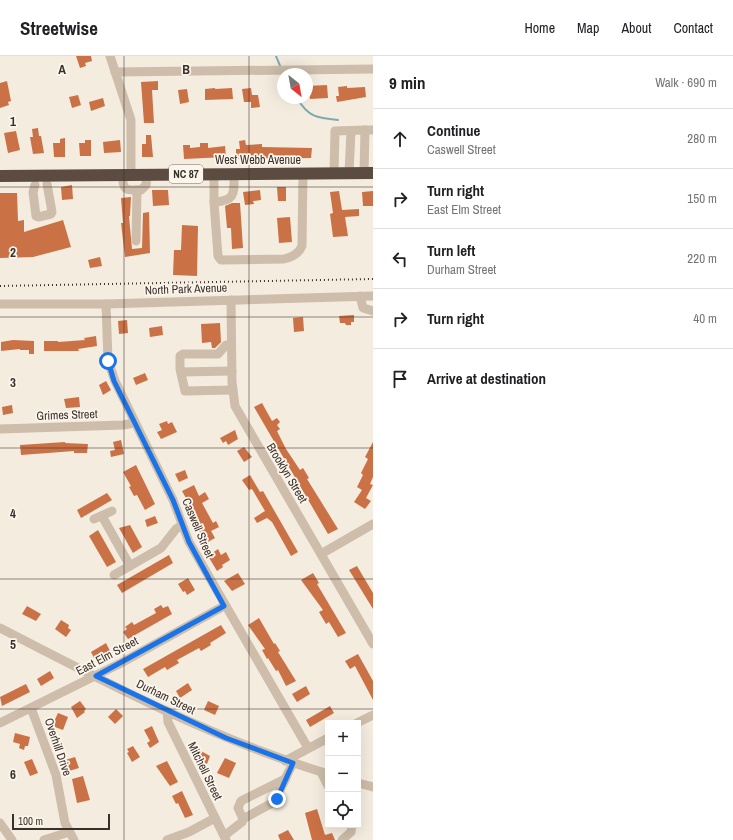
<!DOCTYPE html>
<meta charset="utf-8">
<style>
body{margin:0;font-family:"Archivo Narrow",sans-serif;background:#f6f6f6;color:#202124}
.controls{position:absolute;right:12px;bottom:12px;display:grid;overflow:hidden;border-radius:0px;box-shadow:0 4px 16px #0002}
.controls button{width:36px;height:36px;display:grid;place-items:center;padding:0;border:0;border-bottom:1px solid #e0e0e0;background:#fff;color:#202124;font:20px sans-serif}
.compass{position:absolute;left:277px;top:12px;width:36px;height:36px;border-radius:50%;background:#fff;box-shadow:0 4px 16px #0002;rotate:149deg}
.scale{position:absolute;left:12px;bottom:10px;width:98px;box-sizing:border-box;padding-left:4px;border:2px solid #3a302a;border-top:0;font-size:11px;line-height:14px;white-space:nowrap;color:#3a302a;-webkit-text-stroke:3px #fbf5ec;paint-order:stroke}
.stop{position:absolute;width:12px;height:12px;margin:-9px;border:3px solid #1a73e8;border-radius:50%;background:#fff}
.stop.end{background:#1a73e8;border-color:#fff;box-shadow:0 1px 4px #0008}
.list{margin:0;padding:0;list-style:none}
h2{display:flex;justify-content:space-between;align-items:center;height:52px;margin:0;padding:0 16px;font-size:17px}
h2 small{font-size:13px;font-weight:400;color:#757577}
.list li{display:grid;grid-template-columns:26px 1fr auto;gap:12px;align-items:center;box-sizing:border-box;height:60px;padding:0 16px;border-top:1px solid #e0e0e0}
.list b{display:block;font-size:15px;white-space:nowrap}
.list p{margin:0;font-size:13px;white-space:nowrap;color:#757577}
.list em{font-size:13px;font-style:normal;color:#757577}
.icon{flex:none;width:22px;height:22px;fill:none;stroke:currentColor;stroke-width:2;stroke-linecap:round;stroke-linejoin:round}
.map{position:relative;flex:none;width:373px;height:784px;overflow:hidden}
header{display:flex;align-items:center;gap:24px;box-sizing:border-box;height:56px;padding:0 20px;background:#fff;border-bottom:1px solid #e0e0e0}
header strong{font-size:19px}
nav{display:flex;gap:22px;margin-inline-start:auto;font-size:14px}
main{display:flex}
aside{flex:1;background:#fff}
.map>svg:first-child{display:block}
</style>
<header>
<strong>Streetwise</strong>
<nav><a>Home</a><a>Map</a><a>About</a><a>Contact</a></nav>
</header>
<main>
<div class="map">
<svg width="373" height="784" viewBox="0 0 373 784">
<rect width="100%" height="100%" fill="#f4ecdf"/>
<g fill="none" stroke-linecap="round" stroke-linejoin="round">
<!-- stream -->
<g stroke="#7cacb3" stroke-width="2">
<path d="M276,0l5,12"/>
<path d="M297,42c11,19 20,20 41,22"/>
</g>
</g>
<!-- building -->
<g fill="#cb7146">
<path d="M76,0h15l1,5 -7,2 1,3 -6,2z"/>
<path d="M7,25l4,20 -3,1 1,3 -9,3v-25z"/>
<path d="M158,25v9h-6l2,33h-10l-3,-41z"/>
<path d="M327,29l1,13 -18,1 -1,-5h-2v-8z"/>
<path d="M347,30v2l18,-1 1,10 -29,5 -1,-6h3l-1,-9z"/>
<path d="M215,32v1l17,-1 1,11 -28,1v-11z"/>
<path d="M251,32l1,7h6l2,12 -9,1v-6h-7l-2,-13z"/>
<path d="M187,33l2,13 -9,2 -2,-14z"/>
<path d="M78,39l3,10 -9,3 -3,-11z"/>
<path d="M103,42l2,8 -14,5 -2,-9z"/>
<path d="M38,72l1,8h2l3,17 -11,1 -3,-17h3l-1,-8z"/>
<path d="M16,75l4,19 -12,3 -4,-20z"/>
<path d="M146,79h5l2,22h-11v-13h4z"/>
<path d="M65,82v19h-11l-1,-14h7v-4z"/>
<path d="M85,84h6v16h-11l-1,-13h6z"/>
<path d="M120,84l1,12 -17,1 -1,-11z"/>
<path d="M245,84l1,5 16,-1v3l50,1 -1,10 -75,1v-10h4l-1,-8z"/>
<path d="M200,87h8v5l17,-2 1,11 -42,2 -1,-14h7v3l10,-1z"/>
<path d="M72,129l1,14 -11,1 -1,-13z"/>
<path d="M277,131h9v14h-8z"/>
<path d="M152,134h16l1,15 -16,1z"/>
<path d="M260,134l1,10 -8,1 1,3 -9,1 -2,-13z"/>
<path d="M339,135l3,19 17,-1v7l-14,1 3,19 -15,1 -3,-23 3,-1 -3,-21z"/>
<path d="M373,135v15h-10l-1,-14z"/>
<path d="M0,137h17l1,28 6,-1v12l39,-12 8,27 -38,10 -33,1z"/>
<path d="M131,141l-1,19h-1l3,33 10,-1 1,-35 6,-1 1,41 -25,4 -4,-34h2l-2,-25z"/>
<path d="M232,147h8l3,45 -11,1 -1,-21h-4l-2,-22z"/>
<path d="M290,161l2,25 -13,1 -2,-25z"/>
<path d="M182,169l16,1 -1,50 -24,-1 1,-25h7z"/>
<path d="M100,201l2,9 -12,2 -2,-8z"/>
<path d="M354,259v7h-3v3h-5l-1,-2h-5l-1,-7z"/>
<path d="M303,261l1,14 -10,1 -1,-14z"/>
<path d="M127,264l1,13 -9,1 -1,-13z"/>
<path d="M220,267l1,19 -6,6h-3l-1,-6 -9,1 -1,-19z"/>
<path d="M162,270l1,9 -13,2 -1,-9z"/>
<path d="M96,280l1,10 -19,3 1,2h-35v-10h14v1l27,-2 -1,-2z"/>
<path d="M13,284l21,1v13h-5v-4h-9v-1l-19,2v-9z"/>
<path d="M145,317l3,7 -12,5 -3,-7z"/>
<path d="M106,325l5,9 -8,5 -4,-10z"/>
<path d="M79,341l1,10 -14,1 -2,-9z"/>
<path d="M262,347l10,18 5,-3 3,4 -3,3 3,4 -3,2 9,18 14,21 3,-2 6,10 -2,1 31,50 -10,5 -74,-127z"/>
<path d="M12,349l1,8 -10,2 -1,-8z"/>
<path d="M167,365l1,3 4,-2 5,10 -16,7 -4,-7 5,-2 -3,-6z"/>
<path d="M235,374l3,9 -10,6 -2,-4 -3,2 -3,-5z"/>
<path d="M121,384l3,14 -13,3 -1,-6 5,-1 -2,-8z"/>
<path d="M65,386v1l23,1 -1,9h-13v-2l-53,4 -1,-10z"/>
<path d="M373,386v35l-3,7 3,1 -7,13 5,3 -6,8 -11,-7 8,-12 -5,-3 6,-12 -2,-2 7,-14 -3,-2z"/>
<path d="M244,391l8,10 -8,5 -7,-11z"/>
<path d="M136,409l19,39 -10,6 -8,-15 -3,1 -5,-9 2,-1 -8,-14z"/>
<path d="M185,414l3,8 -9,4 -4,-8z"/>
<path d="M250,419l10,17 3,-1 35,61 -7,4 -19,-34 -5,-4 -10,5 -3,-5 11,-7 -13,-22 -3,1 -7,-10z"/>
<path d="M194,429l5,11 6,-4 4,7 -7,4 11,20 3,-2 3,6 -8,4 4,7 -9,5 -7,-12 4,-2 -21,-38z"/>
<path d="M107,437l5,7 -31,18 -4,-8z"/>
<path d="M155,460l3,7 -11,4 -2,-7z"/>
<path d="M130,469l12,22 -9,6 -14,-25z"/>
<path d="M98,474l18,32 -9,5 -18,-31z"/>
<path d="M218,493l3,6 5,-3 4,8 -8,5 1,2 -6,4 -9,-15z"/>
<path d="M169,499l4,8 -51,30 -5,-8z"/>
<path d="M357,510l16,27v16l-24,-39z"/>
<path d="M238,517l7,11 -13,7 -8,-10z"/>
<path d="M313,517l6,10 -2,1 29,49 -8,4 -9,-15 -3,2 -7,-12 4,-2 -22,-30z"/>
<path d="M188,522l7,12 -8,5 -2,-4 -2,1 -5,-8z"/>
<path d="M161,549l2,3 5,-2 4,8 -44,25 -5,-7 4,-3 -2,-2 7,-5 2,3 22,-12 -2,-4z"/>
<path d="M27,550l14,8 -5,7 -14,-7z"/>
<path d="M259,562l15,26 1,-1 5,8 -2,1 18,29 -10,5 -8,-16 -2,1 -8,-13 -1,1 -5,-9 3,-1 -17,-24z"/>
<path d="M61,564l8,5 -1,3 3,2 -5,7 -11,-8z"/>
<path d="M221,569l5,8 -16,10 1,2 -10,6 -2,-3 -22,12 2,3 -12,7 -2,-3 -17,10 -5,-8z"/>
<path d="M106,587l4,8 -15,9 -4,-8z"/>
<path d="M358,598l15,27v19l-18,-34 -5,3 -5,-8z"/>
<path d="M50,615l4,7 -13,8 -4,-7z"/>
<path d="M188,627l4,7 -12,8 -4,-7z"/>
<path d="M26,628l4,8 -28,14 -2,-9z"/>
<path d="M306,630l4,8 -13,8 -5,-8z"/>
<path d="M80,645l6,8 -2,2 1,1 -8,6 -6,-11z"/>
<path d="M208,645l11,5 -4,9 -11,-5z"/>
<path d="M330,650l4,7 -24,14 -4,-7z"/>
<path d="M116,653l7,7 -8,8 -7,-7z"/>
<path d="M58,657l10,4 -5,13 -11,-4z"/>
<path d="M152,670l7,16 -9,6 -3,-5 3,-2 -6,-11z"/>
<path d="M15,677l15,4 -2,9h-3l-1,4 -5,-2 1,-4 -7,-2z"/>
<path d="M133,690l7,11 -8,5 -5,-9 2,-1 -2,-3z"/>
<path d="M201,695l9,5 -3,8 -10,-5z"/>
<path d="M75,701l4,11 -10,3 -4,-11z"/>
<path d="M225,702l11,5 -7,15 -12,-5z"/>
<path d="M32,703l6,14 -8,3 -6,-14z"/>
<path d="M167,705l11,21 -8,4 -14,-20z"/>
<path d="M83,720l7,24 -13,3 -5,-24z"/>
<path d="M182,735l11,24 -8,3 -7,-15 -2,1 -4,-8z"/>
<path d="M317,753l8,26 7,-2 3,7h-23l-7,-27z"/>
<path d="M288,774l6,10h-14l-2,-5z"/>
</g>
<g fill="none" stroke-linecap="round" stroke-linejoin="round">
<!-- minor -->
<g stroke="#cdbdaa" stroke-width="9">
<path d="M110,0l21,64v55"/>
<path d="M115,16l258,-3"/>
<path d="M334,117l1,-42 30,-1"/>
<path d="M349,117l2,-42"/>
<path d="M364,117l1,-43h8"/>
<path d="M214,118v28c22,-1 20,-9 20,-28"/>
<path d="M123,119c-1,16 3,15 18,15l5,-5 1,-10"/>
<path d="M35,129l-2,7 3,24 2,1 13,-3 1,-2 -5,-28"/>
<path d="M214,146l4,54 3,4 63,-1c8,-2 15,-5 18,-13l1,-73"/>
<path d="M136,185l1,-51"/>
<path d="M360,240l3,12 10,3"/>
<path d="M231,244l1,82 3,24 138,238"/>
<path d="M0,248h106l267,-8"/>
<path d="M106,248l2,57 7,20 58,119 16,42 119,206"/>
<path d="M231,289h-5l-8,9h-35l-3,2v13l5,22 48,-1"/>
<path d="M181,316l51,-1"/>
<path d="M0,373l123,-4 11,-2"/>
<path d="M102,460l28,50"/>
<path d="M94,463l18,-8"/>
<path d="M321,498l52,-30"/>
<path d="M114,519l47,-27 15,-19 6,-4"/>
<path d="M0,572c106,55 213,111 328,146"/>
<path d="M31,652l25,67 9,48 9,17"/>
<path d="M167,655l1,11 58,118"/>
<path d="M0,667l121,-60 103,-57"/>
<path d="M357,667l16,-8"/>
<path d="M285,705l43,-23"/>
<path d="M321,716l7,14"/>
<path d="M358,727l15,4"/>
<path d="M243,763l31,-17 12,-24"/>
<path d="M0,767l12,17"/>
<path d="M224,780l18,-14 1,-3 -5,-11 3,-7 44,-22 8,-16"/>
<path d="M44,784l25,-8"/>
<path d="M167,784l22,-8 26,-14"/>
<path d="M342,784l9,-8 1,-7"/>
</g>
<!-- highway -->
<path stroke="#5c4b40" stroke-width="12" d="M0,120l373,-3"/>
<!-- rail -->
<path stroke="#3a302a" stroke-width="2" stroke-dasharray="1 3" stroke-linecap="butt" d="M0,230l373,-7"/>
</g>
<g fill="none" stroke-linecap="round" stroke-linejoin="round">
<!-- route -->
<path stroke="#1a73e8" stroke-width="5" d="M108,305l6,20 59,119 16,42 35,64 -128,70 130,62 67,25 -16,36"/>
</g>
<!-- grid -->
<path fill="none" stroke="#3a302a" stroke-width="1" stroke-opacity="0.55" d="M124,0v784M249,0v784M0,131h373M0,261h373M0,392h373M0,523h373M0,653h373"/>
<g text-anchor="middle" stroke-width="3.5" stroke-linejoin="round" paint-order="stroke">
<!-- shield labels -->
<rect fill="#fbf5ec" stroke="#746b64" stroke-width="1" x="169" y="109" width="34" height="18" rx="3"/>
<g font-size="11" font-weight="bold" fill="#3a302a">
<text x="186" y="122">NC 87</text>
</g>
<!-- street labels -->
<g font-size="12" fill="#3a302a" stroke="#fbf5ec">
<text x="258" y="108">West Webb Avenue</text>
<text transform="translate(186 233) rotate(-2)" y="4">North Park Avenue</text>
<text transform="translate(67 359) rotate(-2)" y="4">Grimes Street</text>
<text transform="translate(287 417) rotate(59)" y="4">Brooklyn Street</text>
<text transform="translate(198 472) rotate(67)" y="4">Caswell Street</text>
<text transform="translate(107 600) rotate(-28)" y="4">East Elm Street</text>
<text transform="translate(166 641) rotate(26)" y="4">Durham Street</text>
<text transform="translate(58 691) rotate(71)" y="4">Overhill Drive</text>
<text transform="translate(205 715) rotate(64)" y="4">Mitchell Street</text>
</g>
</g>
<g font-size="13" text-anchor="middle" font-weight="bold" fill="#3a302a" stroke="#fbf5ec" stroke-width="3.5" stroke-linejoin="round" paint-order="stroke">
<text x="62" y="18">A</text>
<text x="186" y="18">B</text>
<text x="13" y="70">1</text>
<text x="13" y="201">2</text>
<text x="13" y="331">3</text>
<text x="13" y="462">4</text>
<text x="13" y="593">5</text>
<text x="13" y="723">6</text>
</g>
</svg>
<div class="controls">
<button>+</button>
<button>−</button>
<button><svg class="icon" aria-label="locate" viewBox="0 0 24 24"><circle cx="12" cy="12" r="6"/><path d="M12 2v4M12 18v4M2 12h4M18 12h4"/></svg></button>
</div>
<svg class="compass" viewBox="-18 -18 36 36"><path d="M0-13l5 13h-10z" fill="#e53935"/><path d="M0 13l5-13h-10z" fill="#757577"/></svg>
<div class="scale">100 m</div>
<div class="stop" style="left:108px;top:305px"></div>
<div class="stop end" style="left:277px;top:743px"></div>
</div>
<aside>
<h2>9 min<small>Walk · 690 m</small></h2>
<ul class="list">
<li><svg class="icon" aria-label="ahead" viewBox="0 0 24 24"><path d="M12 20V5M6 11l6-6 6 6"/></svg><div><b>Continue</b><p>Caswell Street</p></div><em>280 m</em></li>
<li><svg class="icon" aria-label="right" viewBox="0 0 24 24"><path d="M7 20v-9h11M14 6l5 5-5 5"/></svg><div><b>Turn right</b><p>East Elm Street</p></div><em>150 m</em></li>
<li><svg class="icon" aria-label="left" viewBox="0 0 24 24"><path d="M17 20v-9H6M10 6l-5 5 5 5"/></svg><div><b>Turn left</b><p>Durham Street</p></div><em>220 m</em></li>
<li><svg class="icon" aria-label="right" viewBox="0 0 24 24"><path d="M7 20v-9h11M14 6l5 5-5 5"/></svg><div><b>Turn right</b></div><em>40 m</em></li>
<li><svg class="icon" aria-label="arrive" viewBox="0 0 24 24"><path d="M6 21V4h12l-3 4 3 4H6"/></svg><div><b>Arrive at destination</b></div></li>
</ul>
</aside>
</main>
